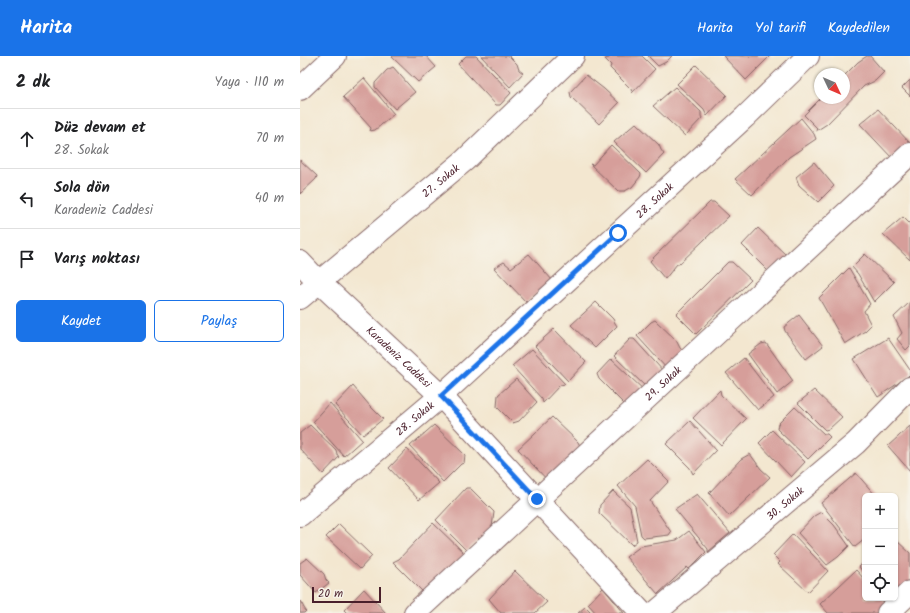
<!DOCTYPE html>
<html lang="tr">
<meta charset="utf-8">
<style>
body{margin:0;font-family:Kalam,sans-serif;background:#f2f2f2;color:#202124}
.controls{position:absolute;right:12px;bottom:12px;display:grid;overflow:hidden;border-radius:6px;box-shadow:0 1px 3px #0004}
.controls button{width:36px;height:36px;display:grid;place-items:center;padding:0;border:0;border-bottom:1px solid #e0e0e0;background:#fff;color:#202124;font:20px sans-serif}
.compass{position:absolute;left:514px;top:12px;width:36px;height:36px;border-radius:50%;background:#fff;box-shadow:0 1px 3px #0004;rotate:134deg}
.scale{position:absolute;left:12px;bottom:10px;width:69px;box-sizing:border-box;padding-left:4px;border:2px solid #4a1f2b;border-top:0;font-size:11px;line-height:14px;white-space:nowrap;color:#4a1f2b;-webkit-text-stroke:3px #f7f3e8;paint-order:stroke}
.stop{position:absolute;width:12px;height:12px;margin:-9px;border:3px solid #1a73e8;border-radius:50%;background:#fff}
.stop.end{background:#1a73e8;border-color:#fff;box-shadow:0 1px 4px #0008}
.list{margin:0;padding:0;list-style:none}
h2{display:flex;justify-content:space-between;align-items:center;height:52px;margin:0;padding:0 16px;font-size:17px}
h2 small{font-size:13px;font-weight:400;color:#757577}
.list li{display:grid;grid-template-columns:26px 1fr auto;gap:12px;align-items:center;box-sizing:border-box;height:60px;padding:0 16px;border-top:1px solid #e0e0e0}
.list b{display:block;font-size:15px;white-space:nowrap}
.list p{margin:0;font-size:13px;white-space:nowrap;color:#757577}
.list em{font-size:13px;font-style:normal;color:#757577}
.actions{display:flex;gap:8px;padding:12px 16px}
.actions a{flex:1;padding:9px 0;border:1px solid #1a73e8;border-radius:6px;text-align:center;font-size:14px;color:#1a73e8}
.actions .main{background:#1a73e8;color:#fff}
.icon{flex:none;width:22px;height:22px;fill:none;stroke:currentColor;stroke-width:2;stroke-linecap:round;stroke-linejoin:round}
.map{position:relative;flex:none;width:610px;height:557px;overflow:hidden}
header{display:flex;align-items:center;gap:24px;box-sizing:border-box;height:56px;padding:0 20px;background:#1a73e8;color:#fff}
header strong{font-size:19px}
nav{display:flex;gap:22px;margin-inline-start:auto;font-size:14px}
main{display:flex}
aside{flex:1;background:#fff}
.map>svg:first-child{display:block}
</style>
<header>
<strong>Harita</strong>
<nav><a>Harita</a><a>Yol tarifi</a><a>Kaydedilen</a></nav>
</header>
<main>
<aside>
<h2>2 dk<small>Yaya · 110 m</small></h2>
<ul class="list">
<li><svg class="icon" aria-label="ahead" viewBox="0 0 24 24"><path d="M12 20V5M6 11l6-6 6 6"/></svg><div><b>Düz devam et</b><p>28. Sokak</p></div><em>70 m</em></li>
<li><svg class="icon" aria-label="left" viewBox="0 0 24 24"><path d="M17 20v-9H6M10 6l-5 5 5 5"/></svg><div><b>Sola dön</b><p>Karadeniz Caddesi</p></div><em>40 m</em></li>
<li><svg class="icon" aria-label="arrive" viewBox="0 0 24 24"><path d="M6 21V4h12l-3 4 3 4H6"/></svg><div><b>Varış noktası</b></div></li>
</ul>
<div class="actions"><a class="main">Kaydet</a><a>Paylaş</a></div>
</aside>
<div class="map">
<svg width="610" height="557" viewBox="0 0 610 557">
<rect width="100%" height="100%" fill="#f7f3e8"/>
<filter id="ink" filterUnits="userSpaceOnUse"><feTurbulence type="fractalNoise" baseFrequency=".025" numOctaves="2"/><feDisplacementMap in="SourceGraphic" scale="8" xChannelSelector="R" yChannelSelector="G"/><feConvolveMatrix kernelMatrix="1 2 1 2 8 2 1 2 1" color-interpolation-filters="sRGB"/></filter>
<filter id="wash" filterUnits="userSpaceOnUse"><feTurbulence type="fractalNoise" baseFrequency=".012" numOctaves="4" result="noise"/><feDisplacementMap in="SourceGraphic" scale="16" xChannelSelector="R" yChannelSelector="G"/><feGaussianBlur stdDeviation="0.9" result="paint"/><feColorMatrix in="noise" values="0 0 0 0 0 0 0 0 0 0 0 0 0 0 0 0 0 1.4 0 .05"/><feComposite in="paint" operator="in"/></filter>
<g filter="url(#wash)">
<rect width="100%" height="100%" fill="#f3e7d0"/>
<g id="blocks">
<!-- building -->
<g fill="#d69e9a">
<path d="M93,0h33l10,11 -18,15 -26,-25z"/>
<path d="M166,0h10l35,37 -11,12h-4l-38,-41z"/>
<path d="M181,0h28l8,8 2,6 4,3 -13,14z"/>
<path d="M311,0h31l13,13 -23,24 -1,-4 -21,-21 1,-3 -6,-6 4,-1z"/>
<path d="M348,0h24l-6,6 -8,4z"/>
<path d="M423,0h47l-24,24z"/>
<path d="M567,0h3l14,16 -9,9 -11,5 -37,38 -11,7 1,-3 -13,-13 17,-17h23v-22l14,-14z"/>
<path d="M396,9l31,30 -20,21 -3,-6 -27,-26z"/>
<path d="M93,11l22,25 -20,17 -20,-22v-4l12,-13z"/>
<path d="M286,19l18,14 15,14 -20,21 -28,-27 -1,-5z"/>
<path d="M64,22l30,36 -19,16 -5,1 1,-3 -28,-31z"/>
<path d="M610,24v16l-8,-8z"/>
<path d="M375,31l26,25v4l1,2 -17,18 -32,-30z"/>
<path d="M578,53l32,34 -18,15 -32,-34z"/>
<path d="M501,62l13,16 2,5 -27,18 -37,38 -17,-16z"/>
<path d="M336,67l23,22 2,5 3,4 -18,19 -32,-31z"/>
<path d="M311,89l30,29 -1,3 -8,10 -7,4h-7l-28,-27 3,1z"/>
<path d="M0,104l17,16 -1,3 -16,15z"/>
<path d="M514,106l20,24 -16,16 -19,-17 -3,-8z"/>
<path d="M410,146h4l15,14 -50,48h-2l-12,15 -15,-18z"/>
<path d="M603,161l7,7v36l-27,-26z"/>
<path d="M458,172l31,30 -21,13 -26,-26z"/>
<path d="M229,198l24,27 -27,21 -32,-34 10,-6 7,6z"/>
<path d="M565,198l29,28 -20,20 -16,-28 -6,-7z"/>
<path d="M428,206h4l19,18 -55,54 -20,-20z"/>
<path d="M549,212l21,36 -6,7 7,14 -6,6 -20,13 -26,-46z"/>
<path d="M296,246l17,17 2,4 2,3 -22,22 -24,-23z"/>
<path d="M610,246v44l-4,4 -9,-11 5,-6 -8,-16z"/>
<path d="M499,259l24,31 -17,13 -21,-28 -1,-4z"/>
<path d="M355,264l21,20 4,8 6,7 -18,15 -31,-34 14,-14z"/>
<path d="M254,273l32,33 -18,19 -33,-35z"/>
<path d="M588,282l22,32v4l-3,3 -29,20 -24,-38z"/>
<path d="M330,283h4l31,34 -18,15 -33,-32z"/>
<path d="M466,287l27,38 -16,13 -29,-40 13,-10z"/>
<path d="M232,293l33,35 -5,1 -17,18 -1,-4 -30,-33z"/>
<path d="M444,302l30,39 -16,13 -32,-37z"/>
<path d="M311,303l36,34 -19,15 -29,-29 -2,-5z"/>
<path d="M216,323l21,23 -18,19 -6,2 -16,-16 1,-12z"/>
<path d="M53,330l17,20 13,13 -20,16 -28,-30z"/>
<path d="M420,334l1,5 25,24 -25,26 -28,-27z"/>
<path d="M514,334l28,27 -13,12 -4,1 -27,-27z"/>
<path d="M30,347l32,37 -18,16 -31,-34z"/>
<path d="M495,351l29,27h3l3,3 -22,22 -31,-30 1,-5z"/>
<path d="M252,361l26,25 3,6 -29,37 -34,-36z"/>
<path d="M390,365l26,29 -23,24 -3,-6 -24,-24z"/>
<path d="M10,369l26,25 1,4 2,3 -16,17 -23,-25v-16z"/>
<path d="M134,369l31,30 -1,8 -3,1 -18,18 -33,-36z"/>
<path d="M610,370v45l-22,-25z"/>
<path d="M472,374l33,32 -14,15 -32,-34z"/>
<path d="M107,393l32,34 -20,17 -30,-32z"/>
<path d="M450,398l11,15 9,8 -41,39 -20,-23 32,-34z"/>
<path d="M347,403l22,22 -19,20 21,31 -2,3 -25,3 -3,-3 -6,-29 -17,-20z"/>
<path d="M556,417l20,23h-11v43l-10,8 -34,-44z"/>
<path d="M166,432h4l24,24 -2,15 -25,24 -31,-31z"/>
<path d="M313,435l17,16 7,34 -5,4 -33,-32 1,-8z"/>
<path d="M397,438l33,39 -22,19v-3l-33,-40z"/>
<path d="M521,456l13,13 15,21 -11,11 -11,8 -29,-32 16,-17z"/>
<path d="M133,467l32,31 -40,40 -32,-32 6,-3z"/>
<path d="M39,468l33,32 -12,13 -34,-32z"/>
<path d="M389,475l17,21 -17,17 -2,-2 -29,27 -32,-37 15,-11 36,-6z"/>
<path d="M493,478l35,37 -20,21 -30,-28 2,-2 -7,-7z"/>
<path d="M595,483l15,14v29l-15,14z"/>
<path d="M7,502l17,16 2,6 3,3 -13,10 -16,-18v-12z"/>
<path d="M565,505v13l-6,-7z"/>
<path d="M556,514l9,10v18h17l5,6 -9,9h-50l-8,-9z"/>
<path d="M215,515l32,31 -12,11h-34l-12,-14z"/>
<path d="M303,532l21,25h-28l-8,-9z"/>
<path d="M64,533l22,24h-39l-3,-3z"/>
<path d="M0,545l2,3 2,4 2,3 -2,2h-4z"/>
<path d="M285,551l6,6h-13z"/>
</g>
</g>
</g>
<g filter="url(#ink)">
<use href="#blocks" fill-opacity="0" stroke="#856565" stroke-width="1"/>
<g fill="none" stroke-linecap="round" stroke-linejoin="round">
<!-- street casing -->
<g stroke="#856565" stroke-width="24">
<g id="street">
<path d="M0,33l35,-33"/>
<path id="s1" d="M0,206l19,20 122,114 201,217"/>
<path id="s2" d="M0,242l165,-138 108,-104"/>
<path id="s3" d="M0,459l141,-119 304,-279 63,-61"/>
<path id="s4" d="M115,557l495,-459"/>
<path id="s5" d="M355,557l201,-170 54,-55"/>
<path d="M588,557l22,-21"/>
</g>
</g>
<!-- street -->
<use href="#street" stroke="#fff" stroke-width="22"/>
</g>
</g>
<g fill="none" stroke-linecap="round" stroke-linejoin="round" filter="url(#ink)">
<!-- route -->
<path stroke="#1a73e8" stroke-width="5" d="M237,443l-96,-103 177,-163"/>
</g>
<g text-anchor="middle" stroke-width="3.5" stroke-linejoin="round" paint-order="stroke">
<!-- street labels -->
<g font-size="11" fill="#4a1f2b" stroke="#f7f3e8">
<text dy="4" stroke="none"><textPath href="#s2" startOffset="183">27. Sokak</textPath></text>
<text dy="4" stroke="none"><textPath href="#s3" startOffset="474">28. Sokak</textPath></text>
<text dy="4" stroke="none"><textPath href="#s1" startOffset="137">Karadeniz Caddesi</textPath></text>
<text dy="4" stroke="none"><textPath href="#s4" startOffset="338">29. Sokak</textPath></text>
<text dy="4" stroke="none"><textPath href="#s3" startOffset="150">28. Sokak</textPath></text>
<text dy="4" stroke="none"><textPath href="#s5" startOffset="170">30. Sokak</textPath></text>
</g>
</g>
</svg>
<div class="controls">
<button>+</button>
<button>−</button>
<button><svg class="icon" aria-label="locate" viewBox="0 0 24 24"><circle cx="12" cy="12" r="6"/><path d="M12 2v4M12 18v4M2 12h4M18 12h4"/></svg></button>
</div>
<svg class="compass" viewBox="-18 -18 36 36"><path d="M0-13l5 13h-10z" fill="#e53935"/><path d="M0 13l5-13h-10z" fill="#757577"/></svg>
<div class="scale">20 m</div>
<div class="stop" style="left:318px;top:177px"></div>
<div class="stop end" style="left:237px;top:443px"></div>
</div>
</main>
